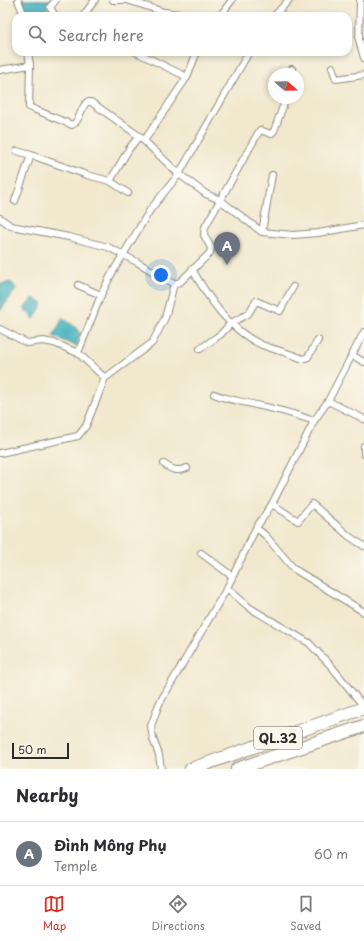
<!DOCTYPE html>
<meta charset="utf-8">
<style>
body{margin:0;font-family:"Playpen Sans",sans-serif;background:#f7f7f7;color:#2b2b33}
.compass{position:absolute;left:268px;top:68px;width:36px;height:36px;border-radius:50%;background:#fff;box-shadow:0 2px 6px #0003;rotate:110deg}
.scale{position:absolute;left:12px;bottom:10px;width:57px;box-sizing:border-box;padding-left:4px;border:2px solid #2b2b2b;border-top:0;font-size:11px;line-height:14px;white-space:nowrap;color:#2b2b2b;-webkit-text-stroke:3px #fbf7ec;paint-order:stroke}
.you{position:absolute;left:161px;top:275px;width:14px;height:14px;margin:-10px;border:3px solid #fff;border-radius:50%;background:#1a73e8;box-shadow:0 0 0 6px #1a73e833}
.badge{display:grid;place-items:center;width:26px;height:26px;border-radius:50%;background:#d93025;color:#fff;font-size:13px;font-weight:700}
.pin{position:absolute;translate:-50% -33px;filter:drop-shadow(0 1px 2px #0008)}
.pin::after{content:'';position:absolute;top:21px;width:14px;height:12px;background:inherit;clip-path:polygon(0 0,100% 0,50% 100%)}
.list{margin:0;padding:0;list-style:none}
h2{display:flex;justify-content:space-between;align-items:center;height:52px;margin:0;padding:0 16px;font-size:17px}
h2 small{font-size:13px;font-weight:400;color:#7c7c81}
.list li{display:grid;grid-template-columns:26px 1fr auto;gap:12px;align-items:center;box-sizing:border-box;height:64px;padding:0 16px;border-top:1px solid #e1e1e2}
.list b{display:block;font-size:15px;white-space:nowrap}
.list p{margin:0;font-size:13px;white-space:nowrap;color:#7c7c81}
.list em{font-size:13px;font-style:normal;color:#7c7c81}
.icon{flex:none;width:22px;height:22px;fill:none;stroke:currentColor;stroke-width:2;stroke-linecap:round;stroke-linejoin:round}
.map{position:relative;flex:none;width:364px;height:769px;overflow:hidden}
.search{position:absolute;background:#fff;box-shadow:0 2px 6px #0003;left:12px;right:12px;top:12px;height:44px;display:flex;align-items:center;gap:10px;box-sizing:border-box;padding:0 14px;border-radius:12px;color:#7c7c81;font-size:15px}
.sheet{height:116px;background:#fff}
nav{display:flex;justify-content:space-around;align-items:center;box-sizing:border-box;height:56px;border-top:1px solid #e1e1e2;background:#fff;font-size:11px;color:#7c7c81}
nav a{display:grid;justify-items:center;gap:2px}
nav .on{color:#d93025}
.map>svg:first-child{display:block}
</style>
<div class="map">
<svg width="364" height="769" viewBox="0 0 364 769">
<rect width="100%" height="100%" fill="#fbf7ec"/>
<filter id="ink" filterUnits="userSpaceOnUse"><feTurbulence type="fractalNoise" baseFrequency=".025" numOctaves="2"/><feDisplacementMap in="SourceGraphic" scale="8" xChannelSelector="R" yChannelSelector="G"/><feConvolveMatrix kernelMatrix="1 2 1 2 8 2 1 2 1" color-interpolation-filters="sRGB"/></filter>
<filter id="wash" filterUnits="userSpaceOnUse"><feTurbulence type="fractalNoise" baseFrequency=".012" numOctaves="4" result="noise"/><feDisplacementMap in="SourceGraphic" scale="16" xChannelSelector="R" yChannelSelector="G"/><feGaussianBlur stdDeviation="0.9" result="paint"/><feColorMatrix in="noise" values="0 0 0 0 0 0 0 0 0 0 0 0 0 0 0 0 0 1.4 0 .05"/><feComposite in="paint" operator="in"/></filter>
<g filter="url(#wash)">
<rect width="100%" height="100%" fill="#f1e8ce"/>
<!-- water -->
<g fill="#42b1bd" stroke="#366e74">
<path d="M22,0h31l-6,8 6,8h-26z"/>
<path d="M11,282l5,6 -1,3 -15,20v-27z"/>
<path d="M33,298l10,6 -9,15 -10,-10z"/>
<path d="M63,318l16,12 -1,3 3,1 -5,12 -23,-10z"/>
</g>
</g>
<g filter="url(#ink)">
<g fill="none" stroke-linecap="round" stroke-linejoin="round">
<!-- street casing -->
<g stroke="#8e8a7c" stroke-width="8">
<g id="street">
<path d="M18,0l6,16"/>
<path d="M113,0h14l37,12 29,4"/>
<path d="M360,0l-1,40 5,18"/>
<path d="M55,16l-5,-9 6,-7"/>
<path d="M83,16l12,-16"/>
<path d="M220,16l12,-16"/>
<path d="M274,16l15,-16"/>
<path d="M28,52l2,13 -1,42 43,18c8,-3 8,-17 15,-23h4l48,34 40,38 27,20 14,6 42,32 31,3 25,-2 46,-8"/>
<path d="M136,52l51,25"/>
<path d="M332,67l4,12 28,-4"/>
<path d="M0,70l30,-5"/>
<path d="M291,74l1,-5"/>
<path d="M144,141l43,-64 10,-25"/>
<path d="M17,151l14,4"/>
<path d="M110,181l18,12"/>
<path d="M15,201l16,-46 56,20 23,6 19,-32 10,-13"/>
<path d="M0,218l11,8 58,11 39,10 29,15 37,22"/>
<path d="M262,232l10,-57"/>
<path d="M192,269c17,30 37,61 70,76 13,5 28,8 41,14l5,-2 10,-17"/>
<path d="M78,285l23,10"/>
<path d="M0,329l27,14 16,-2 11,2 24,10"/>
<path d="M200,349l21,-15 10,-11 17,-9 8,-13 24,10 13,-24"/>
<path d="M352,355l12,7"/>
<path d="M105,378l-27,-25 23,-58 10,-20 39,-65 29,-36 70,-122"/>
<path d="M214,394c14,6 27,7 42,11 20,4 39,9 58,16"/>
<path d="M328,401l36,18"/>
<path d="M364,446v8"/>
<path d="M0,453l78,-17 8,-10 19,-48 47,-35 13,-25 9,-34 6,-2 30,-29 1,-5 -7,-13 1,-8 52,-92 3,-5 11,4 3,-3 12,-33"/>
<path d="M164,464c8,6 13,8 23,4"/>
<path d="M272,504l26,17 14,-17 38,33 14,9"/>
<path d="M256,528l9,7 29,34 70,43"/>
<path d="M201,553l31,23"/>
<path d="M227,588l23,20 59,35 23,24 32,40"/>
<path d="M161,769l-2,-14 -6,-16 -2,-13 8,-22 68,-116 29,-60 16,-24 42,-83 14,-20 36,-69"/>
</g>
</g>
<!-- highway casing -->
<g stroke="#8e8a7c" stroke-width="14">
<g id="highway">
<path d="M191,769l173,-61"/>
<path d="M237,769l127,-43"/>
</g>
</g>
<!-- street -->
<use href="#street" stroke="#fff" stroke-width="6"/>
<!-- highway -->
<use href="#highway" stroke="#fff" stroke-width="12"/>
</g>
</g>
<g text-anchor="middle" stroke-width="4" stroke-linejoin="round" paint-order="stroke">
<!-- shield labels -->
<rect fill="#fbf7ec" stroke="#696865" stroke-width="1" x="254" y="727" width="48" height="22" rx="3"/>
<g font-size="13" font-weight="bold" fill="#2b2b2b">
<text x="278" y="743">QL.32</text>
</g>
</g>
</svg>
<svg class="compass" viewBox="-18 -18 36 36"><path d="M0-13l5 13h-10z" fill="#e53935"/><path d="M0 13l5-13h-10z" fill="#7c7c81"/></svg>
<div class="scale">50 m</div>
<div class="you"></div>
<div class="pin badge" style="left:227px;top:265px;background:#6b7280">A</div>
<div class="search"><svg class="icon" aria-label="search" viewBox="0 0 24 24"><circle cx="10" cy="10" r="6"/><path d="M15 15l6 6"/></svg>Search here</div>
</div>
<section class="sheet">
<h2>Nearby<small></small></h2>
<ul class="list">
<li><span class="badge" style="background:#6b7280">A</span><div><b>Đình Mông Phụ</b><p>Temple</p></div><em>60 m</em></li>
</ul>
</section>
<nav>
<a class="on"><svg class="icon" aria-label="map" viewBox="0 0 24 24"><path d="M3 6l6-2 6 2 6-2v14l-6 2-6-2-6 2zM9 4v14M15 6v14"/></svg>Map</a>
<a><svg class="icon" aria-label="directions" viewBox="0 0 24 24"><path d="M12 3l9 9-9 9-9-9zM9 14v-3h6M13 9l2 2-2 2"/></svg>Directions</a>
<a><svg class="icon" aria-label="saved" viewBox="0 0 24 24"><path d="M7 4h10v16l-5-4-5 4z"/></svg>Saved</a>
</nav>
